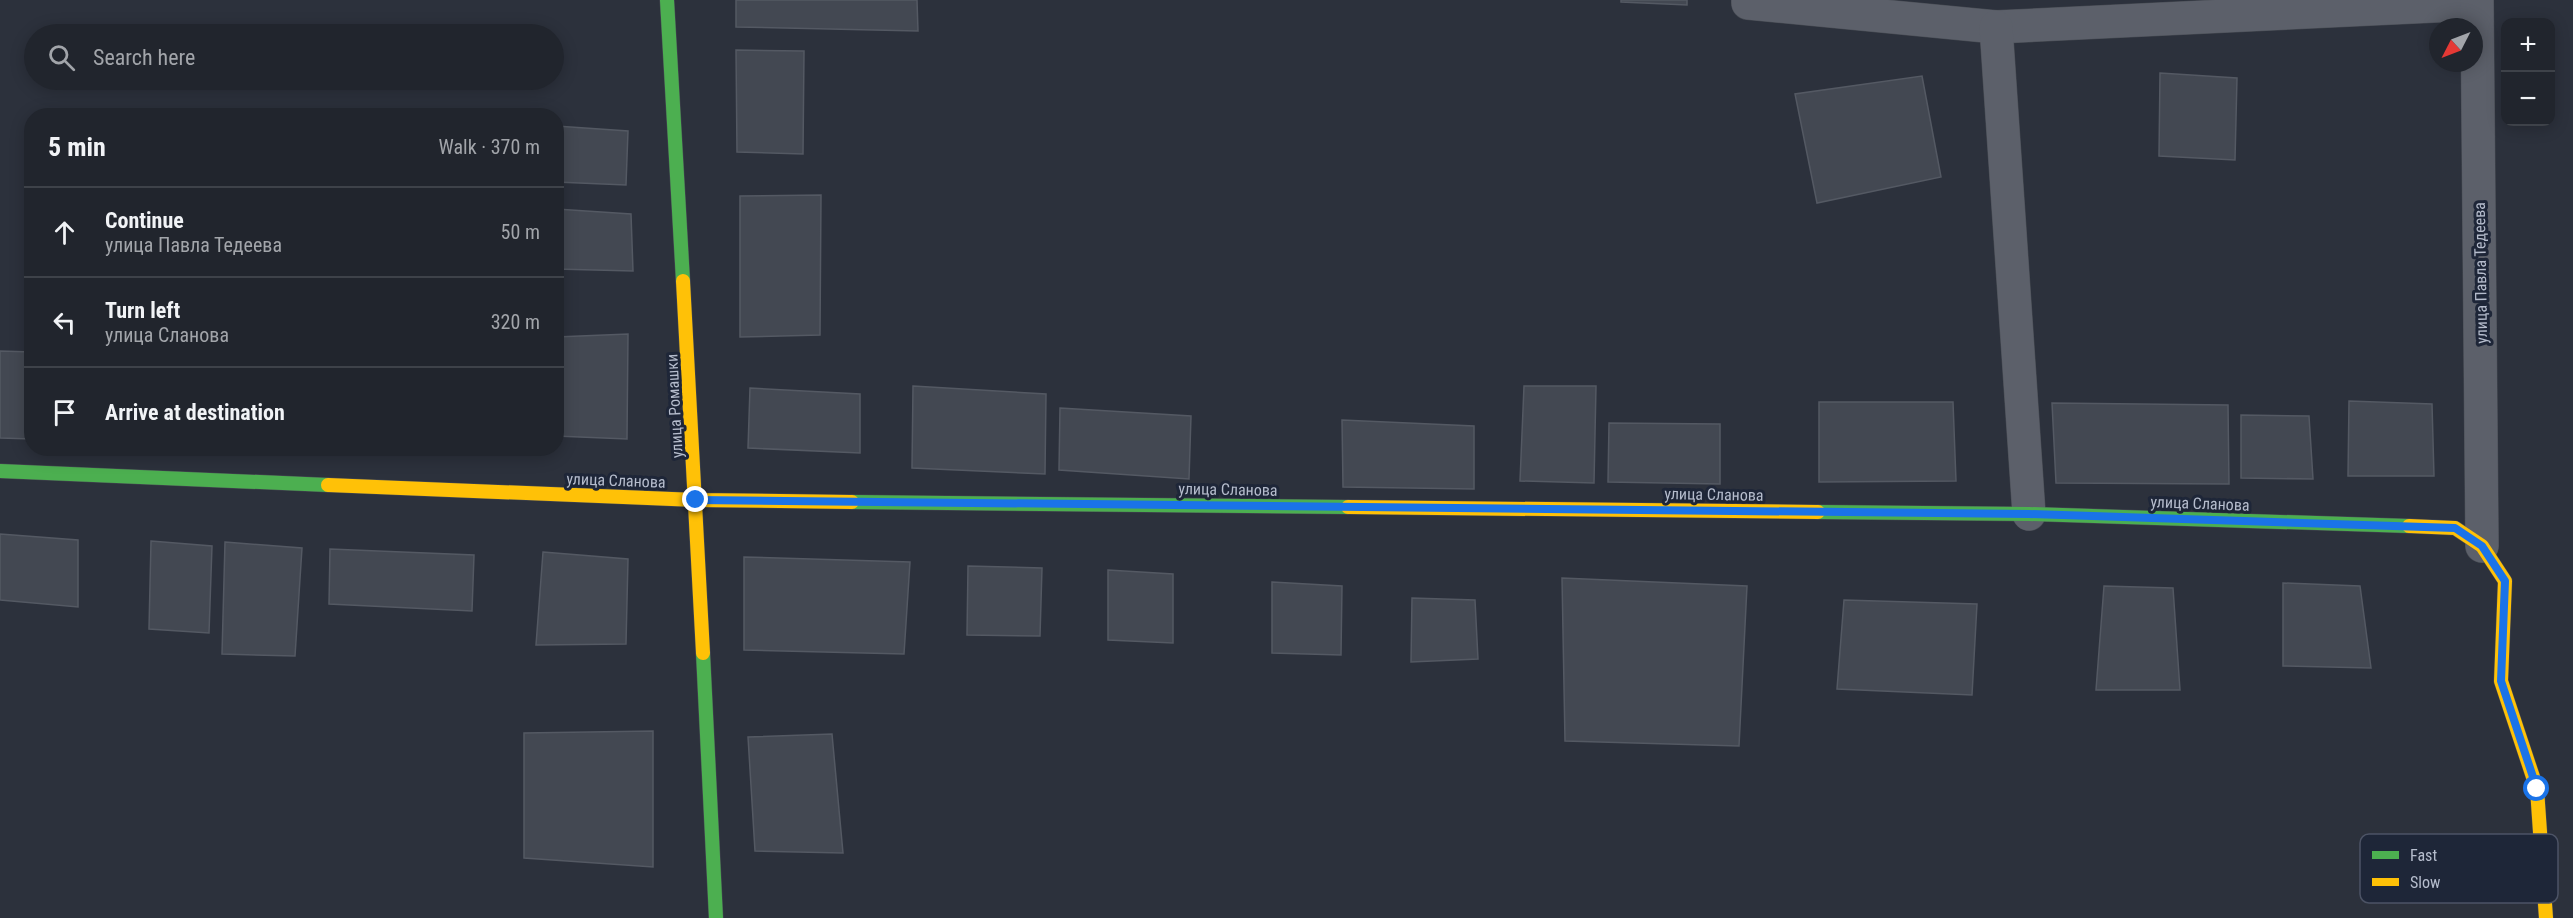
<!DOCTYPE html>
<meta charset="utf-8">
<style>
body{margin:0;font-family:"Roboto Condensed",sans-serif;background:#2d3139;color:#f1f3f6}
.controls{position:absolute;right:18px;top:18px;display:grid;overflow:hidden;border-radius:12px;box-shadow:0 3px 15px #0003}
.controls button{width:54px;height:54px;display:grid;place-items:center;padding:0;border:0;border-bottom:2px solid #3e4249;background:#21252d;color:#f1f3f6;font:30px sans-serif}
.compass{position:absolute;left:2429px;top:18px;width:54px;height:54px;border-radius:50%;background:#21252d;box-shadow:0 3px 15px #0003;rotate:228deg}
.stop{position:absolute;width:18px;height:18px;margin:-14px;border:4px solid #1a73e8;border-radius:50%;background:#fff}
.stop.end{background:#1a73e8;border-color:#fff;box-shadow:0 2px 6px #0008}
.list{margin:0;padding:0;list-style:none}
h2{display:flex;justify-content:space-between;align-items:center;height:78px;margin:0;padding:0 24px;font-size:26px}
h2 small{font-size:20px;font-weight:400;color:#a2a5aa}
.list li{display:grid;grid-template-columns:39px 1fr auto;gap:18px;align-items:center;box-sizing:border-box;height:90px;padding:0 24px;border-top:2px solid #3e4249}
.list b{display:block;font-size:22px;white-space:nowrap}
.list p{margin:0;font-size:20px;white-space:nowrap;color:#a2a5aa}
.list em{font-size:20px;font-style:normal;color:#a2a5aa}
.icon{flex:none;width:33px;height:33px;fill:none;stroke:currentColor;stroke-width:2;stroke-linecap:round;stroke-linejoin:round}
.map{position:relative;flex:none;width:2573px;height:918px;overflow:hidden}
.search{position:absolute;background:#21252d;box-shadow:0 3px 15px #0003;left:24px;top:24px;width:540px;height:66px;display:flex;align-items:center;gap:15px;box-sizing:border-box;padding:0 21px;border-radius:33px;color:#a2a5aa;font-size:22px}
.panel{position:absolute;background:#21252d;box-shadow:0 3px 15px #0003;left:24px;top:108px;width:540px;height:348px;border-radius:24px}
.map>svg:first-child{display:block}
</style>
<div class="map">
<svg width="2573" height="918" viewBox="0 0 2573 918">
<rect width="100%" height="100%" fill="#2c313c"/>
<!-- building -->
<g fill="#434852" stroke="#545963" stroke-width="1.5">
<path d="M736,0h181l1,31 -182,-4z"/>
<path d="M1621,0h66v5l-66,-3z"/>
<path d="M736,50l68,1 -1,103 -66,-2z"/>
<path d="M2160,73l77,5 -2,82 -76,-4z"/>
<path d="M1922,76l19,101 -124,26 -22,-109z"/>
<path d="M556,126l72,5 -2,54 -70,-3z"/>
<path d="M821,195l-1,140 -80,2v-141z"/>
<path d="M556,209l75,5 2,57 -77,-2z"/>
<path d="M628,334l-1,105 -71,-3v-99z"/>
<path d="M0,351l32,1v87l-32,-1z"/>
<path d="M913,386l133,8 -1,80 -133,-6z"/>
<path d="M1524,386h72l-2,97 -74,-2z"/>
<path d="M750,388l110,6v59l-112,-5z"/>
<path d="M2349,401l83,3 2,72h-86z"/>
<path d="M1819,402h134l3,79 -137,1z"/>
<path d="M2052,403l176,2 1,79 -173,-1z"/>
<path d="M1060,408l131,8 -2,63 -130,-9z"/>
<path d="M2241,415l68,1 4,63 -72,-1z"/>
<path d="M1342,420l132,6v63l-131,-2z"/>
<path d="M1609,423l111,1v60l-112,-2z"/>
<path d="M0,534l78,6v67l-78,-7z"/>
<path d="M151,541l61,5 -3,87 -60,-4z"/>
<path d="M225,542l77,6 -7,108 -73,-2z"/>
<path d="M330,549l144,6 -2,56 -143,-7z"/>
<path d="M543,552l85,7 -2,85 -90,1z"/>
<path d="M744,557l166,5 -6,92 -160,-4z"/>
<path d="M968,566l74,2 -2,68 -73,-1z"/>
<path d="M1108,570l65,4v69l-65,-3z"/>
<path d="M1562,578l185,8 -8,160 -174,-5z"/>
<path d="M1272,582l70,4 -1,69 -69,-2z"/>
<path d="M2283,583l77,3 11,82 -88,-2z"/>
<path d="M2104,586l69,2 7,102h-84z"/>
<path d="M1412,598l63,2 3,59 -67,3z"/>
<path d="M1844,600l133,4 -5,91 -135,-6z"/>
<path d="M653,731v136l-129,-9v-125z"/>
<path d="M832,734l11,119 -88,-2 -7,-114z"/>
</g>
<g fill="none" stroke-linecap="round" stroke-linejoin="round">
<!-- street casing -->
<g stroke="#484c54" stroke-width="34">
<g id="street">
<path d="M1748,0v3l248,24 459,-22"/>
<path d="M2477,0l5,546"/>
<path d="M1996,27l33,487"/>
</g>
</g>
<!-- fast casing -->
<g stroke="#484c54" stroke-width="15">
<g id="fast">
<path d="M667,0l16,281"/>
<path d="M0,471l328,14"/>
<path d="M852,502l496,5"/>
<path d="M1818,512l211,2 380,12"/>
<path d="M703,653l13,265"/>
</g>
</g>
<!-- slow casing -->
<g stroke="#484c54" stroke-width="15">
<g id="slow">
<path d="M683,281l20,372"/>
<path d="M328,485l368,15 156,2"/>
<path d="M1348,507l470,5"/>
<path d="M2409,526l46,2 27,18 23,35 -4,100 36,108 9,129"/>
</g>
</g>
<!-- street -->
<use href="#street" stroke="#5c606a" stroke-width="33"/>
<!-- fast -->
<use href="#fast" stroke="#4caf50" stroke-width="14"/>
<!-- slow -->
<use href="#slow" stroke="#ffc107" stroke-width="14"/>
</g>
<g fill="none" stroke-linecap="round" stroke-linejoin="round">
<!-- route -->
<path stroke="#1a73e8" stroke-width="8" d="M696,500l1333,14 426,14 27,18 23,35 -4,100 36,108"/>
</g>
<g text-anchor="middle" stroke-width="6" stroke-linejoin="round" paint-order="stroke">
<!-- street labels -->
<g font-size="16" fill="#b6bdcd" stroke="#1e2638">
<text transform="translate(2480 273) rotate(-91)" y="6">улица Павла Тедеева</text>
<text transform="translate(674 406) rotate(-93)" y="6">улица Ромашки</text>
<text transform="translate(616 480) rotate(2)" y="6">улица Сланова</text>
<text transform="translate(1228 489) rotate(1)" y="6">улица Сланова</text>
<text transform="translate(1714 494) rotate(1)" y="6">улица Сланова</text>
<text transform="translate(2200 503) rotate(2)" y="6">улица Сланова</text>
</g>
</g>
<!-- legend -->
<rect x="2360" y="834" width="198" height="69" rx="9" fill="#1e2638" stroke="#4c5365" stroke-width="1.5"/>
<rect x="2372" y="851" width="27" height="8" fill="#4caf50"/>
<rect x="2372" y="878" width="27" height="8" fill="#ffc107"/>
<g font-size="16" fill="#b6bdcd">
<text x="2410" y="861">Fast</text>
<text x="2410" y="888">Slow</text>
</g>
</svg>
<div class="controls">
<button>+</button>
<button>−</button>
</div>
<svg class="compass" viewBox="-18 -18 36 36"><path d="M0-13l5 13h-10z" fill="#e53935"/><path d="M0 13l5-13h-10z" fill="#a2a5aa"/></svg>
<div class="stop" style="left:2537px;top:789px"></div>
<div class="stop end" style="left:696px;top:500px"></div>
<div class="search"><svg class="icon" aria-label="search" viewBox="0 0 24 24"><circle cx="10" cy="10" r="6"/><path d="M15 15l6 6"/></svg>Search here</div>
<section class="panel">
<h2>5 min<small>Walk · 370 m</small></h2>
<ul class="list">
<li><svg class="icon" aria-label="ahead" viewBox="0 0 24 24"><path d="M12 20V5M6 11l6-6 6 6"/></svg><div><b>Continue</b><p>улица Павла Тедеева</p></div><em>50 m</em></li>
<li><svg class="icon" aria-label="left" viewBox="0 0 24 24"><path d="M17 20v-9H6M10 6l-5 5 5 5"/></svg><div><b>Turn left</b><p>улица Сланова</p></div><em>320 m</em></li>
<li><svg class="icon" aria-label="arrive" viewBox="0 0 24 24"><path d="M6 21V4h12l-3 4 3 4H6"/></svg><div><b>Arrive at destination</b></div></li>
</ul>
</section>
</div>
